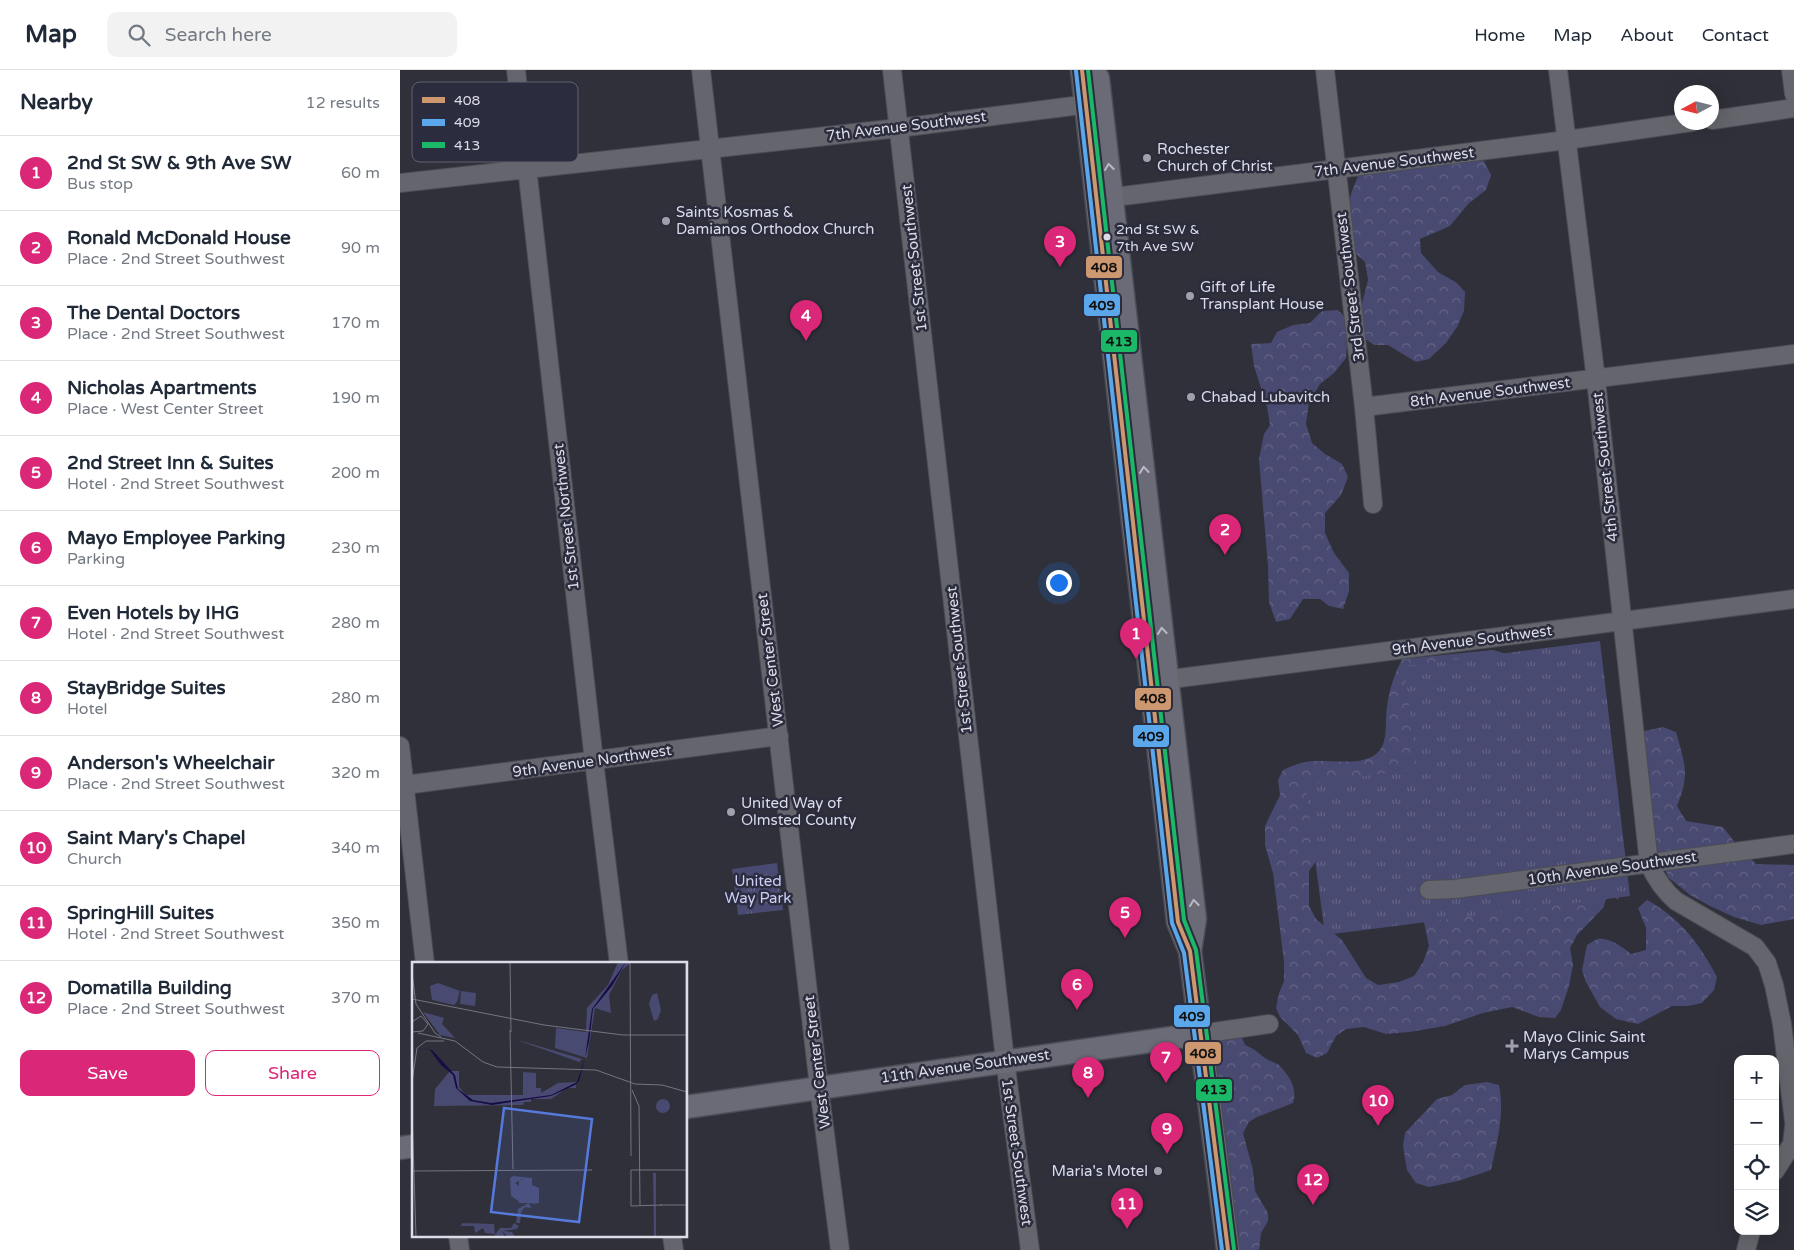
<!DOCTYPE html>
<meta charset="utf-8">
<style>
body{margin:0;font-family:"Varela Round",sans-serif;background:#f2f2f3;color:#1f2937}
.controls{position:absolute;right:15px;bottom:15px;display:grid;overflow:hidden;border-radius:10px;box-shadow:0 5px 20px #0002}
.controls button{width:45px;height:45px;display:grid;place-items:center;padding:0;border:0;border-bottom:1px solid #e0e1e3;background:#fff;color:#1f2937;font:25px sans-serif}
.compass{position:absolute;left:1274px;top:15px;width:45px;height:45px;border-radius:50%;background:#fff;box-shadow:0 5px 20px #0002;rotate:263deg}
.you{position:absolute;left:658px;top:512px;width:18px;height:18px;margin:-12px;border:4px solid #fff;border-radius:50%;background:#1a73e8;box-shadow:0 0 0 8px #1a73e833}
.badge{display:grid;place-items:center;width:32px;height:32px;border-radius:50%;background:#db2777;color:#fff;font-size:16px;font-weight:700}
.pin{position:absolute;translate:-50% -41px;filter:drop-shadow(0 1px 2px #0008)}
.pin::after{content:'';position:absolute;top:26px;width:18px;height:15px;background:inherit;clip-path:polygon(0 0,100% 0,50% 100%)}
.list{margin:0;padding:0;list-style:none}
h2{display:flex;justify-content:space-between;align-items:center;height:65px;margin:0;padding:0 20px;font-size:21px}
h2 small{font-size:16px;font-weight:400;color:#747a83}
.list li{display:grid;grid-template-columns:32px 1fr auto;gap:15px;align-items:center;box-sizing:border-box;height:75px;padding:0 20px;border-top:1px solid #e0e1e3}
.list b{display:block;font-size:19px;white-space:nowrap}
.list p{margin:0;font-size:16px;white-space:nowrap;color:#747a83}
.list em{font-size:16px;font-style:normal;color:#747a83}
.actions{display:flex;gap:10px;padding:15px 20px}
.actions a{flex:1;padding:11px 0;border:1px solid #db2777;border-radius:10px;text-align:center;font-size:18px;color:#db2777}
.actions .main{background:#db2777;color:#fff}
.icon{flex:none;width:28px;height:28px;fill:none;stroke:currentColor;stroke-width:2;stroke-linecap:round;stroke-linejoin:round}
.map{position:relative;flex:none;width:1394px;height:1180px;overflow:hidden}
header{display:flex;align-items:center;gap:30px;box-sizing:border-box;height:70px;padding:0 25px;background:#fff;border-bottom:1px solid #e0e1e3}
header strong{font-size:24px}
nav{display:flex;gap:28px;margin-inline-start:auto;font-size:18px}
.search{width:350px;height:45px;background:#f2f2f3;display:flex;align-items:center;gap:12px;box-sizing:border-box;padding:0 18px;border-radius:10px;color:#747a83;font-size:19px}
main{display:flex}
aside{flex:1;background:#fff}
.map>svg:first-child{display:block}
</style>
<header>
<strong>Map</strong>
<div class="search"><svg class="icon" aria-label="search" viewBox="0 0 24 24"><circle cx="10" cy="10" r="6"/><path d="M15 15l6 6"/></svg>Search here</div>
<nav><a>Home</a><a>Map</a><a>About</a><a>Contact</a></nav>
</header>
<main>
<aside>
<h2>Nearby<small>12 results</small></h2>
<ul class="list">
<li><span class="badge">1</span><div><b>2nd St SW &amp; 9th Ave SW</b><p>Bus stop</p></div><em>60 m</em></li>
<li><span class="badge">2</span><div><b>Ronald McDonald House</b><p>Place · 2nd Street Southwest</p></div><em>90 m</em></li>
<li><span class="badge">3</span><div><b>The Dental Doctors</b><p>Place · 2nd Street Southwest</p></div><em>170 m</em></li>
<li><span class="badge">4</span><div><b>Nicholas Apartments</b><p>Place · West Center Street</p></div><em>190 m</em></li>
<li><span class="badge">5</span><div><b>2nd Street Inn &amp; Suites</b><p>Hotel · 2nd Street Southwest</p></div><em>200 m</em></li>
<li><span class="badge">6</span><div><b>Mayo Employee Parking</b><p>Parking</p></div><em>230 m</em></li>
<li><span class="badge">7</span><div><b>Even Hotels by IHG</b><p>Hotel · 2nd Street Southwest</p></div><em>280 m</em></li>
<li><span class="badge">8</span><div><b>StayBridge Suites</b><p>Hotel</p></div><em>280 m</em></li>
<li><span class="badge">9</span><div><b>Anderson's Wheelchair</b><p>Place · 2nd Street Southwest</p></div><em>320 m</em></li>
<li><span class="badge">10</span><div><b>Saint Mary's Chapel</b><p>Church</p></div><em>340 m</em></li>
<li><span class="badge">11</span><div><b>SpringHill Suites</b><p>Hotel · 2nd Street Southwest</p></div><em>350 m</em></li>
<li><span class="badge">12</span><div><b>Domatilla Building</b><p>Place · 2nd Street Southwest</p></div><em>370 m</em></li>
</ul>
<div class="actions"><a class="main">Save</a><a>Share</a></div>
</aside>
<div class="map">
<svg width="1394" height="1180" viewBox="0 0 1394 1180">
<defs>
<pattern id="forest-crowns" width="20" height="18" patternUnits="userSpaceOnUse" patternTransform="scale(1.25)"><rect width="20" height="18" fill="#494a71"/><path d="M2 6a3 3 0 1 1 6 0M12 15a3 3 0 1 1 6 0" fill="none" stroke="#636485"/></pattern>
<pattern id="park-tufts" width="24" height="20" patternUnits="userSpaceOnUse" patternTransform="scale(1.25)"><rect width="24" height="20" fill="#494a71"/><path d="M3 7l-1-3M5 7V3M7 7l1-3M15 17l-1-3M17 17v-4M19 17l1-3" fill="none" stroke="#636485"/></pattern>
</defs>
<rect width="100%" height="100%" fill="#2f3039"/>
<!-- forest -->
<g fill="url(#forest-crowns)">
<path d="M1063,88l21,3 7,14 -5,15 -17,13 -19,23 -30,13 1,14 17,19 19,11 8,9 -1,19 -7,16 -11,16 -17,16 -13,3 -28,-17h-14l-10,-7 -6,-19 10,-39 -3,-18 -11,-10 -8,-37 5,-21 7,-18 16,-8z"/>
<path d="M938,240l7,7 3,16 -2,25 -12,15 -14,11 -11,18 -3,22 6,19 13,11 17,10 6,13 -7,18 -16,18v20l9,20 15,20v18l-6,18 -14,-3 -9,-7h-17l-13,20 -14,3 -7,-20 -1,-36 -9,-107 5,-25 6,-9 -3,-18 -13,-41 -3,-22 20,-1 6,-11 16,-7 17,-2 12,-12z"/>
<path d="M1093,580l20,6 -74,103 -119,97 -11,15v35l7,13 26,21 24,38 12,7 21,-3 15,-6 9,-14 6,-16 -6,-28 198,-29 -3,11 -9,-9 -6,17 -26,27 -7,13 3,17 -4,21 -8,24 -6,8 -16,-1 -27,-10 -29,6 -38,13 -36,6 -23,2 -22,-7 -18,2 -10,7 -9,17 -10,5 -11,-5 -8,-18 -18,-18 -4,-9 3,-15 5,-12v-19l-11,-89 -8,-28v-19l15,-31 -2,-15 5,-10c11,-5 20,-9 33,-9 21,-1 61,8 68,-20 3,-10 1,-23 3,-34 2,-17 7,-32 15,-48z"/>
<path d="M1263,657l13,5c9,32 14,43 1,74l9,15 37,6 13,17 20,20 38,1v54l-33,6 -27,-8 -24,-11 -20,-11 -22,-18 -7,-21 -11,-11 -14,-101 8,-13z"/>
<path d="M1247,830c34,19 52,43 70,77l-3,13 -12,13 -14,3h-16l-34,18 -22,-5 -16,-12 -14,-25 -4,-12 5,-25c3,-1 7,-5 11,-6 11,-2 25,8 33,15l15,-4v-22l-8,-20z"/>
<path d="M817,959l22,1 6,15c10,4 12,7 20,13 4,3 10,4 14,7 10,11 19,23 14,38l-36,14 -8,5 -6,11 10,37 2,21 13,22v8l-7,12 -2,17h-31l-16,-196z"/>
<path d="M1087,1012l12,3c6,29 -2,57 -8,85l-33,11 -29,6 -13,-4 -9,-13 -4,-24 2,-13 32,-34 15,-4 13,-10z"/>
</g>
<!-- park -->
<g fill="url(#park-tufts)">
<path d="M1200,571l30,255 -305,39 -20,-151 112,-15 -13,-103z"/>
<path d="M377,793l6,47 -45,5 -6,-46z"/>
</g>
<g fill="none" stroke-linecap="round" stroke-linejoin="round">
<!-- minor casing -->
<g stroke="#4b4c54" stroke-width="20">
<g id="minor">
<path d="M116,0l78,691 25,203"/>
<path d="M301,0l118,1017 21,163"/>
<path d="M492,0l113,990 25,190"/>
<path d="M925,0l39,337 9,97"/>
<path d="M1158,0l38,310 53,484c7,15 14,26 27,37l79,46 12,16 7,22 8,39 12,98"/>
<path d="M1391,0l3,24"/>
<path d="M1312,50l82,-12"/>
<path d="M0,113l499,-55 198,-25"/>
<path d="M699,129l468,-59 125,-18"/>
<path d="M964,337l430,-53"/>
<path d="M756,611l638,-82"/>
<path d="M0,676l25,218"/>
<path d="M5,715l374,-49"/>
<path d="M1029,820l26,-1 339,-45"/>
<path d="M800,964l69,-10"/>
<path d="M1375,1101l17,-27 2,-17"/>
<path d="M58,1166l2,14"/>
<path d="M272,1166l2,14"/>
<path d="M1346,1180l5,-19"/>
</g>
</g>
<!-- major casing -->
<g stroke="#4b4c54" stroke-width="25">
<g id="major">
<path d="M682,0l96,852 12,29 38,299"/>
<path d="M698,8l97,841 -5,32"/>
<path d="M286,1037l514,-73"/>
<path d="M0,1078l14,-2"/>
</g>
</g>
<!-- minor -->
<use href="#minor" stroke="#65666d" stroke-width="18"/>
<!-- major -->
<use href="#major" stroke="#6a6b76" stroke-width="22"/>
<!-- bus-1 casing -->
<g stroke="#2b2c3d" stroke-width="8">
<path id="bus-1" d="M682,0l96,852 12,29 38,299"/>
</g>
<!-- bus-2 casing -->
<g stroke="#2b2c3d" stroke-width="8">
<path id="bus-2" d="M676,1l96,852 12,30 38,297"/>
</g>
<!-- bus-3 casing -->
<g stroke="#2b2c3d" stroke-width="8">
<path id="bus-3" d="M688,0l96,850 12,30 38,299"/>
</g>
<!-- bus-1 -->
<use href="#bus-1" stroke="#cd976f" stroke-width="4"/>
<!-- bus-2 -->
<use href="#bus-2" stroke="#5aa8eb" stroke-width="4"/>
<!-- bus-3 -->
<use href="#bus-3" stroke="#1ab867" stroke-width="4"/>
</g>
<!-- one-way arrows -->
<defs><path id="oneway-chevron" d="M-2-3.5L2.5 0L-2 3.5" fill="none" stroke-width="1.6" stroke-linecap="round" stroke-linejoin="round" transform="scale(1.25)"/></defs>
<g stroke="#b9bac5">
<use href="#oneway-chevron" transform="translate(709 97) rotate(-97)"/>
<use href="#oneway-chevron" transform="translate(744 400) rotate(-96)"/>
<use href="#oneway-chevron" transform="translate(762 561) rotate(-96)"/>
<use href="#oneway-chevron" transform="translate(794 833) rotate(-97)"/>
</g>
<!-- markers -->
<g fill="#9fa0aa" stroke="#2b2c3d" stroke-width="2">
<circle cx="747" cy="88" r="5"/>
<circle cx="266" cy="151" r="5"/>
<circle cx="790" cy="226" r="5"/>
<circle cx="791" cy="327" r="5"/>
<circle cx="331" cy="742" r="5"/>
<path d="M1109.5 968.5h5v5h5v5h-5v5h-5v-5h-5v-5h5z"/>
<circle cx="758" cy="1101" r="5"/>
</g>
<circle fill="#dbdce7" stroke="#2b2c3d" stroke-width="2" cx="707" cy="167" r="4.5"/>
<g text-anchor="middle" stroke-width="5" stroke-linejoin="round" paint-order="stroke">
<!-- bus labels -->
<g font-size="14" fill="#dbdce7" stroke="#2b2c3d" text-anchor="start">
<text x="716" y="164">2nd St SW &amp;<tspan x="716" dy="17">7th Ave SW</tspan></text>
</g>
<!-- street labels -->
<g font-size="15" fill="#dbdce7" stroke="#2b2c3d">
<text transform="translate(506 56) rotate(-7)" y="5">7th Avenue Southwest</text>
<text transform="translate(994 92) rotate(-7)" y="5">7th Avenue Southwest</text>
<text transform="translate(514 188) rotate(-96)" y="5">1st Street Southwest</text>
<text transform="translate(950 217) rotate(-97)" y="5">3rd Street Southwest</text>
<text transform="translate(1090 322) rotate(-7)" y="5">8th Avenue Southwest</text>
<text transform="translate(1205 397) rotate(-96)" y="5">4th Street Southwest</text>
<text transform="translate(166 447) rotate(-96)" y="5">1st Street Northwest</text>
<text transform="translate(1072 570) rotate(-7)" y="5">9th Avenue Southwest</text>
<text transform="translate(370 590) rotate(-97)" y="5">West Center Street</text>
<text transform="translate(559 590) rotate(-96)" y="5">1st Street Southwest</text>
<text transform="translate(192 691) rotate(-8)" y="5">9th Avenue Northwest</text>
<text transform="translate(1212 798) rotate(-8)" y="5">10th Avenue Southwest</text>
<text transform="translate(417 992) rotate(-97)" y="5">West Center Street</text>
<text transform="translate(565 996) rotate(-8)" y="5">11th Avenue Southwest</text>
<text transform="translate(617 1082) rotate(82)" y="5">1st Street Southwest</text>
</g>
<!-- poi labels -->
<g font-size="15" fill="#dbdce7" stroke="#2b2c3d" text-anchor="start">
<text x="757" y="84">Rochester<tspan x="757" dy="17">Church of Christ</tspan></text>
<text x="276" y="147">Saints Kosmas &amp;<tspan x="276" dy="17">Damianos Orthodox Church</tspan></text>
<text x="800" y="222">Gift of Life<tspan x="800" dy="17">Transplant House</tspan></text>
<text x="801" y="332">Chabad Lubavitch</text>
<text x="341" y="738">United Way of<tspan x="341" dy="17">Olmsted County</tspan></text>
<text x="1123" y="972">Mayo Clinic Saint<tspan x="1123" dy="17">Marys Campus</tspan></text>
<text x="748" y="1106" text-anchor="end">Maria's Motel</text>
</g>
<!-- park labels -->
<g font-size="15" fill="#cccef6" stroke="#2b2c3d">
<text x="358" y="816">United<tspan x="358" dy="17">Way Park</tspan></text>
</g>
</g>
<!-- overview -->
<g transform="translate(12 892)">
<rect width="275" height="275" fill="#2f3039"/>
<path d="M26,21l22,8 -3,11 -3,3 -22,-5 -2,-14zM49,29l15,2 -1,13 -15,-2zM11,50l21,6 -2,6 13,14 -15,-3z" fill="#494a71"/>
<path d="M105,78l8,2 57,17 -3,3zM101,214l19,2v7l7,3 -1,8 -16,-17 -7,4 5,4v15l-9,-6 -1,-18zM126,236v4l-4,-1 3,3 -8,-1 2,5 -6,-1 -4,5 -2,23 1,-12h-4l2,-14zM51,261l31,1 1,10 -10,-1 -2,-5 -8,5 -1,-7h-14zM102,261l5,3 -2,3 -13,2 8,1 3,5h-7l-6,-6 3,6h-12l7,-9h11z" fill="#494a71"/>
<path d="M206,0h14l-10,8 -13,25 2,18 -16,-5 -8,50 -32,-10 1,-20 30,4 1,-24 21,-23zM245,31l4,17 -3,9 -4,2 -5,-17 3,-9zM38,109h9v16l7,8h57v-23l13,1v15h5v5l17,-10 18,-1v6h-9l-16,11h-20v3h-7l-1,3 -89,1 1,-17zM244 144a7 7 0 1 1 14 0a7 7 0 1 1-14 0ZM241,211h3v64h-2zM107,218h12v8h8v15h-20z" fill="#494a71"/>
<path d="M214,0l-14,24 -19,23 -4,33 -10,39 -4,4 -24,11 -59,9 -22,-4 -14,-13 -3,-13 -12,-10 -11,-15 -18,-3 20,3 23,25 3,14 15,11 18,3 60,-8 26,-13 8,-24 7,-49z" fill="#170c45"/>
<path fill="none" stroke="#74757f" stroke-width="1" d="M98,0l1,70M218,0l1,194M0,11l4,31 19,29 6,4M0,16l1,-16M0,37l132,26 79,10h64M0,60l9,-6 7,8 -5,7 -11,1M98,68l3,139M6,71l37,8 28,21 14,5 99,3 39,14 27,1 25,7M0,120l5,-34 9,-7h18M220,128l7,16 1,99M0,149l4,126M0,209l180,-1M248,243h27M250,243l-31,1v-36h56M274,275v-275"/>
<path fill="#5679dc" fill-opacity="0.15" stroke="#5679dc" stroke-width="2.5" d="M92,146l88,11 -13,103 -88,-10z"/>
<rect width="275" height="275" fill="none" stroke="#dbdce7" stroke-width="2.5"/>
</g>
<!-- legend -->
<rect x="12" y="12" width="166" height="80" rx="8" fill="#2b2c3d" stroke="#606170" stroke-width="1"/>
<rect x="22" y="27" width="23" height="6" fill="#cd976f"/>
<rect x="22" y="49" width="23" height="7" fill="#5aa8eb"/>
<rect x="22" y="72" width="23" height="6" fill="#1ab867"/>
<g font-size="14" fill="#dbdce7">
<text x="54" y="35">408</text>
<text x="54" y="57">409</text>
<text x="54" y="80">413</text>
</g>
<g stroke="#2b2c3d" stroke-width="2">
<rect x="685" y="185" width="38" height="24" rx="5" fill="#cd976f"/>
<rect x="683" y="223" width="38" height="24" rx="5" fill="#5aa8eb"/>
<rect x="700" y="259" width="38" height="24" rx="5" fill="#1ab867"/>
<rect x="734" y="617" width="38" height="24" rx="5" fill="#cd976f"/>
<rect x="732" y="654" width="38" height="24" rx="5" fill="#5aa8eb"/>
<rect x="773" y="934" width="38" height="24" rx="5" fill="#5aa8eb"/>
<rect x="784" y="971" width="38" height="24" rx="5" fill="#cd976f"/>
<rect x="795" y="1008" width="38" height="24" rx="5" fill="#1ab867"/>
</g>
<g font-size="14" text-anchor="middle" font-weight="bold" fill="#111">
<text x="704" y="202">408</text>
<text x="702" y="240">409</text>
<text x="719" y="276">413</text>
<text x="753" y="633">408</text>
<text x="751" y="671">409</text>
<text x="792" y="951">409</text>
<text x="803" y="988">408</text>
<text x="814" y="1024">413</text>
</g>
</svg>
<div class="controls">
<button>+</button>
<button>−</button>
<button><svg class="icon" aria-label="locate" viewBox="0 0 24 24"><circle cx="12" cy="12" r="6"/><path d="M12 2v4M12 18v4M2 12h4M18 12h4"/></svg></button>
<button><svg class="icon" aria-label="layers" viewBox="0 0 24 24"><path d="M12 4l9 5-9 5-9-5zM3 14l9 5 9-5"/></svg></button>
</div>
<svg class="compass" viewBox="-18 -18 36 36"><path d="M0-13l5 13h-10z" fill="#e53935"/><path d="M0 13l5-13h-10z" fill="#747a83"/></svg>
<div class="you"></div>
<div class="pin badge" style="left:736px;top:589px">1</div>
<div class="pin badge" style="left:825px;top:485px">2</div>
<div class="pin badge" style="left:660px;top:197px">3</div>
<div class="pin badge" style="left:406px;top:271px">4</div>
<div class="pin badge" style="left:725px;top:868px">5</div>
<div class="pin badge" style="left:677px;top:940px">6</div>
<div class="pin badge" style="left:766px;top:1013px">7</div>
<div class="pin badge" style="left:688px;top:1028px">8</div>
<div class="pin badge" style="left:767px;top:1084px">9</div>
<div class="pin badge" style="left:978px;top:1056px">10</div>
<div class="pin badge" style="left:727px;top:1159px">11</div>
<div class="pin badge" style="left:913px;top:1135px">12</div>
</div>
</main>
